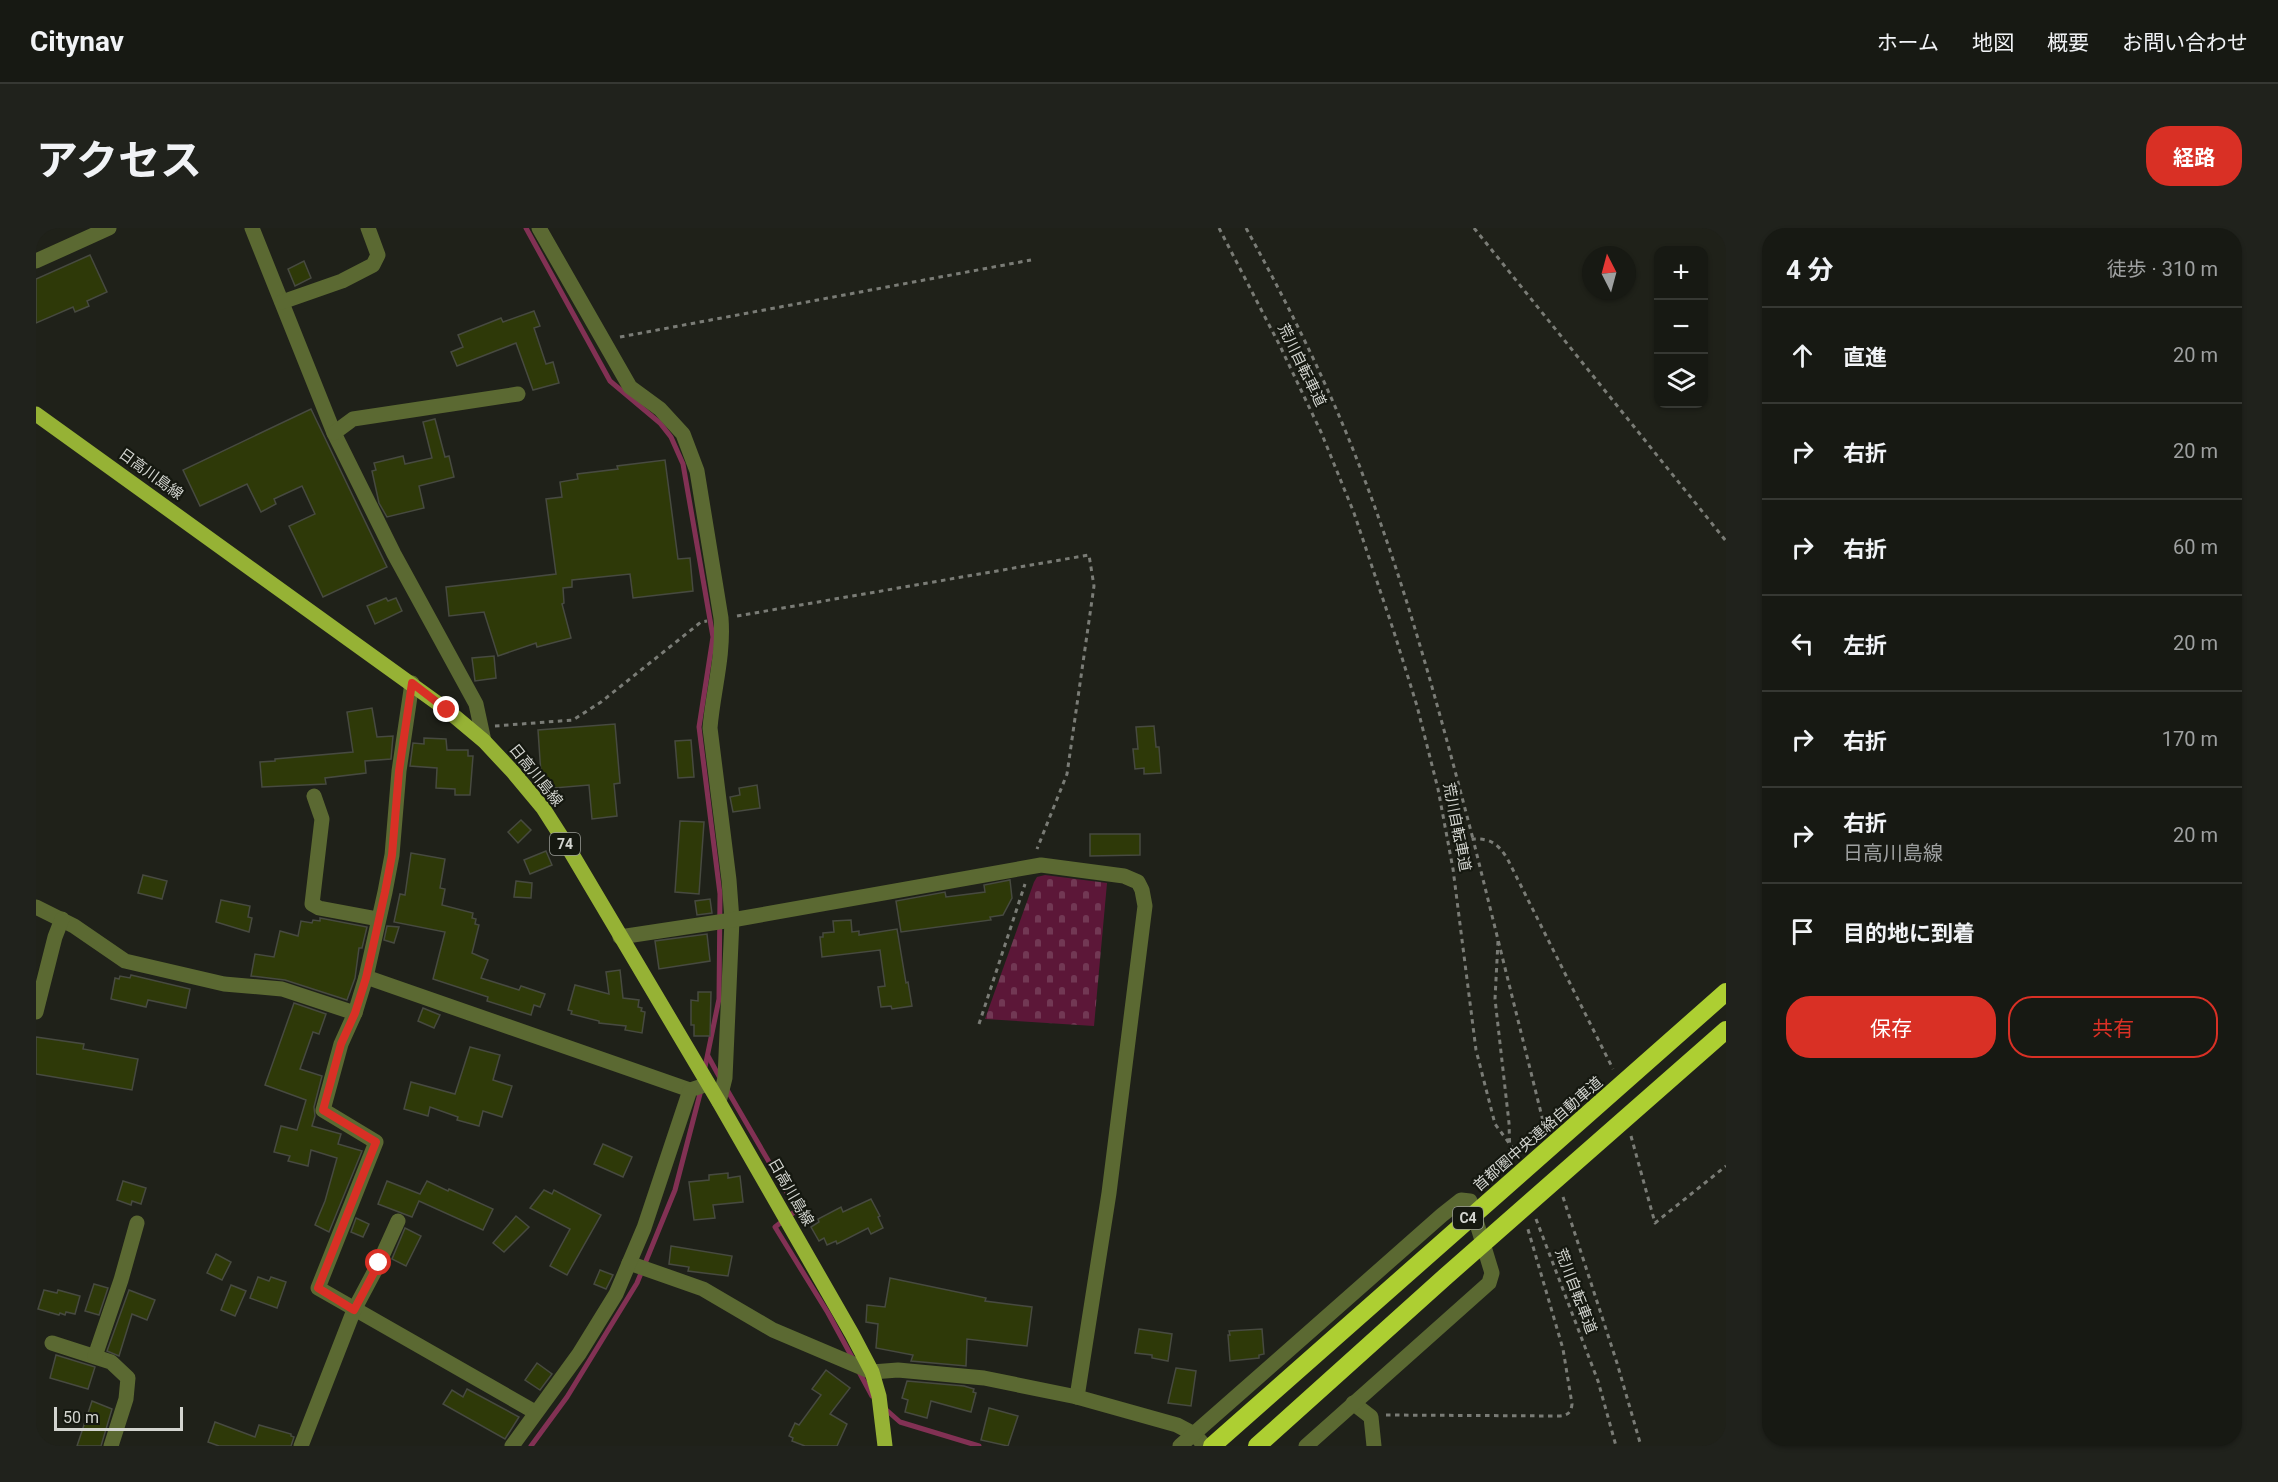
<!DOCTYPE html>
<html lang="ja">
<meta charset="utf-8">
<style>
body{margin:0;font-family:Roboto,"Noto Sans JP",sans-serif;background:#20221c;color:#f1f3f6}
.controls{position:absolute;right:18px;top:18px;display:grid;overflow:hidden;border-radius:12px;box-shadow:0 2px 4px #0004}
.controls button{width:54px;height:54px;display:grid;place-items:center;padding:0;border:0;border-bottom:2px solid #363833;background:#171913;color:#f1f3f6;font:30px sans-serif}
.compass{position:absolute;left:1546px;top:18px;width:54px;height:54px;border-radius:50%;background:#171913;box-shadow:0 2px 4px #0004;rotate:354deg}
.scale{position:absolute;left:18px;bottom:15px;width:129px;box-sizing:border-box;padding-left:6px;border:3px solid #d3d5d0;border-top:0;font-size:16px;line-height:21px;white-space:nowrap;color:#d3d5d0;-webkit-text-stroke:4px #151810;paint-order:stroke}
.stop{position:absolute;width:18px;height:18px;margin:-14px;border:4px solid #d93025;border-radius:50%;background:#fff}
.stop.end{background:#d93025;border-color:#fff;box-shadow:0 2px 6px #0008}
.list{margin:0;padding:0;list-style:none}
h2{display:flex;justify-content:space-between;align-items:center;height:78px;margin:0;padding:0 24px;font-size:26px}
h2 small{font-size:20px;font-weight:400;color:#9ea0a0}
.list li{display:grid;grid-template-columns:39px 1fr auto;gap:18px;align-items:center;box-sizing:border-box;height:96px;padding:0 24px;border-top:2px solid #363833}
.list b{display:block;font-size:22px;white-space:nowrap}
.list p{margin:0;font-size:20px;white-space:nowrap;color:#9ea0a0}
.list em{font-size:20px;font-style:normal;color:#9ea0a0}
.actions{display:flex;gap:12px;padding:18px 24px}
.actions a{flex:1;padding:14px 0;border:2px solid #d93025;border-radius:24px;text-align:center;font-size:21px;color:#d93025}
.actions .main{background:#d93025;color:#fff}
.icon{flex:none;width:33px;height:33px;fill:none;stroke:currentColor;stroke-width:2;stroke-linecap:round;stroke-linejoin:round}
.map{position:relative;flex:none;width:1690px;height:1218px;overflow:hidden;border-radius:24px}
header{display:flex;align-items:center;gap:36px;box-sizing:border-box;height:84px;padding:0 30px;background:#171913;border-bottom:2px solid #363833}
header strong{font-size:28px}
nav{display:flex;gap:33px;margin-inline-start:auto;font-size:21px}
.intro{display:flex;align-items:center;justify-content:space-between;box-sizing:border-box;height:144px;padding:0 36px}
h1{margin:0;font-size:42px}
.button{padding:15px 27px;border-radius:24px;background:#d93025;color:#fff;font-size:21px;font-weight:700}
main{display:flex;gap:36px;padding:0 36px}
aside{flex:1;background:#171913;border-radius:24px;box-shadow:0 2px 4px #0004}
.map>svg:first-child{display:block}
</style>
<header>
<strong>Citynav</strong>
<nav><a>ホーム</a><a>地図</a><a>概要</a><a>お問い合わせ</a></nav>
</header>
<div class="intro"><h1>アクセス</h1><a class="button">経路</a></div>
<main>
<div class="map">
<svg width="1690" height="1218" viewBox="0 0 1690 1218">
<defs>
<pattern id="cemetery-stones" width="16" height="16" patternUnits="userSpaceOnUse" patternTransform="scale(1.5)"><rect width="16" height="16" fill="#5c1738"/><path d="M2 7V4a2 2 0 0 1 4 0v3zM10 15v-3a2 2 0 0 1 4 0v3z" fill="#723854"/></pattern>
</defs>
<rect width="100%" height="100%" fill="#1f2119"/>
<!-- cemetery -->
<path fill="url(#cemetery-stones)" d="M1009,647l62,8 -13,143 -109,-7 49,-137 3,-5z"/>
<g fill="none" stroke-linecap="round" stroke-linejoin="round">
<!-- stream -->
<g stroke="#823154" stroke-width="5">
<path d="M490,0l84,153 50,42 11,14 12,27 30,173 -14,90 21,167 -1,105 -15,73"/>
<path d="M672,828l12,22"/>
<path d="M690,860l71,122 -22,17 53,86 25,46"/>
<path d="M822,1142l14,26"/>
<path d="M847,1179l17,15 79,24"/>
<path d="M495,1218l36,-49 70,-114 38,-93 26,-100"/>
</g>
</g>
<!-- building -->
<g fill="#2e3908" stroke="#474a40" stroke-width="1.5">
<path d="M54,27l17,37 -20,9 2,5 -14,6 -2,-5 -37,16v-44z"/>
<path d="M268,33l7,17 -16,8 -7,-17z"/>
<path d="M498,83l6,15 -6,2 12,36 7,-2 6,21 -26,7 -17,-47 -59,23 -6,-14 12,-5 -5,-12 43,-17 2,4z"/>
<path d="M275,181l76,158 -64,30 -34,-71 26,-12 -13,-28 -28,13 2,5 -15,8 -14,-28 -47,22 -17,-36z"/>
<path d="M399,191l10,38 4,-1 5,21 -35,9 5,22 -37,9 -8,-14 -7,-32 4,-1 -2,-7 29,-7 2,8 27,-6 -9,-36z"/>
<path d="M629,232l13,99 12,-1 3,33 -60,7 -3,-24 -58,6v7l-9,1 1,15 -2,1 9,34 -34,9 -1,-4 -38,13 -14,-44 -35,4 -3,-29 110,-13 -10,-75 16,-2 -2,-15 18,-3 -1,-5 41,-5 -1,-3z"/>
<path d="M350,370l2,3 8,-3 6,13 -27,13 -8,-18z"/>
<path d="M458,428l2,22 -21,3 -3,-23z"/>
<path d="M336,480l5,29 16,-1 -2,23 -26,2 1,12 -41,5 1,6 -64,3 -2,-25 15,-1v-2l78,-7 -6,-40z"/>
<path d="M579,496l5,59 -6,1 3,32 -25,3 -3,-34 -47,4 -4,-59z"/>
<path d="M1118,498l2,21h3l2,26 -17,1v-6l-9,1 -2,-20h5l-2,-22z"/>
<path d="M388,510l22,1 1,11h21v6h5l-3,39h-15v-6l-19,-1 1,-20 -27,-2 3,-23 11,1z"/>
<path d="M655,512l3,37 -16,1 -3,-37z"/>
<path d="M721,557l3,23 -27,4 -3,-15 10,-2 -1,-7z"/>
<path d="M485,592l10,10 -13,13 -10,-11z"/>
<path d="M644,593l24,1 -5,72 -24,-2z"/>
<path d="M1054,606h50v21l-50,1z"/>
<path d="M510,623l6,14 -22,9 -6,-14z"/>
<path d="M375,625l34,6 -5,29 5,1 -3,16 31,8 -1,5 4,1 -1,5 4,1 -7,28 16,7 -7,18 38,12 2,-4 24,8 -5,13 -6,-2 -3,10 -44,-14 1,-4 -55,-18 12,-47 -51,-10 6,-28 5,1z"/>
<path d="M107,647l24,6 -5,18 -24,-6z"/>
<path d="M974,652l2,18 -9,17 -13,2 1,3 -90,12 -5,-31 49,-9 1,5 39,-5 -1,-7z"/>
<path d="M480,653l16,2 -1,15 -17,-1z"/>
<path d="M674,671l2,14 -15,2 -2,-14z"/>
<path d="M185,672l29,6 -2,11 4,1 -3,14 -33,-10z"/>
<path d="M284,690l47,9 -5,21h-3l-4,30 -8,22 -62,-20 -34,-4 4,-22 19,3 6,-26 18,5 3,-15 11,2 1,-3 7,1z"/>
<path d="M815,692l1,12 7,-1v4l38,-6 9,54 2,-1 4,24 -20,3 -1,-3 -10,1 -3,-20 7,-1 -5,-36 -58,7 -2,-20h3v-4l11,-1 -1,-11z"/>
<path d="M351,698l12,1 -5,16 -10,-3z"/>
<path d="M671,706l3,27 -51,8 -4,-28z"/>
<path d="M584,742l3,28 16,2 -1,7 4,1 -1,3 4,1 -3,21 -17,-3 1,-4 -27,-3v-2l-28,-7 1,-3 -4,-1 7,-25 34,9 -3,-22z"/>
<path d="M95,747l59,14 -4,19 -38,-8 -2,7 -35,-8 4,-21 4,1 1,-3 10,2z"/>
<path d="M662,764h13l-1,44h-16v-11h-3v-25l7,1z"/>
<path d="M258,775l32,11 -7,20 -6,-2 -13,37 22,7 -8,31 1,9 -3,10 29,8 -3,10 24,7 -33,81 -14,-7 10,-24 12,-43 -26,-8 -3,16 -20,-5 2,-5 -16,-4 7,-26 16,4 9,-30 -41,-15z"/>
<path d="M387,780l17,7 -6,13 -16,-7z"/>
<path d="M0,809l48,7 -1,5 55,10 -6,31 -96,-16z"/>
<path d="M434,819l30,8 -7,25 19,6 -10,31 -19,-6 -4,15 -22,-6 1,-3 -28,-10 -2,9 -24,-7 7,-27 44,12z"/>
<path d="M567,916l29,13 -9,20 -29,-13z"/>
<path d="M692,945v5l12,-2 3,26 -30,3 2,13 -21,2 -5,-38 20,-2v-5z"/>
<path d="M87,953l23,7 -5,16 -9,-3 -1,4 -14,-5z"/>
<path d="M351,953l33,13 7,-13 21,10 1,-2 44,20 -10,21 -64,-29 -7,16 -34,-13z"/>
<path d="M508,962l8,4 2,-4 47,25 -34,60 -17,-9 20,-37 -40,-21z"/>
<path d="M835,971l9,17 -2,1 5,11 -12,6 -3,-6 -31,16 -1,-3 -9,4 -3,-7 -5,3 -8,-14 8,-5 -1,-3 23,-12 2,5z"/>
<path d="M480,988l13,11 -25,25 -11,-9z"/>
<path d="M320,990l13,6 -6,13 -12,-5z"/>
<path d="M369,1000l16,8 -15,30 -14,-7z"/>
<path d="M635,1018l61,10 -4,20 -40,-5 1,-4 -20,-3z"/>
<path d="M180,1026l15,8 -9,18 -15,-7z"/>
<path d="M564,1042l13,5 -7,14 -12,-5z"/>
<path d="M222,1049l11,4 2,-4 15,5 -9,26 -27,-10z"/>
<path d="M854,1050l96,20 -1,3 47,6 -5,39 -60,-7 -1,27 -55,-5 2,-6 -37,-7 2,-24 -12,-2 1,-17 18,2z"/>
<path d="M58,1056l14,4 -9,27 -14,-4z"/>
<path d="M195,1057l15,6 -11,25 -14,-6z"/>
<path d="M8,1062l13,3 1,-3 22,6 -5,18 -9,-2 -1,3 -5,-2 -1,2 -21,-6z"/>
<path d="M93,1062l26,10 -8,20 -15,-6 -13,42 -12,-5z"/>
<path d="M1103,1101l33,5 -4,27 -16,-3v-3l-17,-2z"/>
<path d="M1226,1101l2,25 -5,1v3l-29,3 -2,-26h2l-1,-4z"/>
<path d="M20,1127l39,12 -7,22 -38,-11z"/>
<path d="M501,1135l15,11 -12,16 -15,-10z"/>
<path d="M1140,1140l20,3 -5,35 -23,-3z"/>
<path d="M790,1142l24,18 -20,26 17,10 -10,22h-32l-13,-5 1,-3 -4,-2 6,-13 4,2 22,-30 -9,-6z"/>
<path d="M871,1153l57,5 10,3 -1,3 3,1 -5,19 -40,-11 -4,17 -22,-6 3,-12 -6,-2z"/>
<path d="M431,1161l52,28 -14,22 -62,-35 9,-14 11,7z"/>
<path d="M56,1173l20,8 -11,37h-24z"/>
<path d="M953,1180l29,8 -10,30 -27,-6z"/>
<path d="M179,1194l40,15 4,-12 32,9v2l3,1 -3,9h-72l-11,-4z"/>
</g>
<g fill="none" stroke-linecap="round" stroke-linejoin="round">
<!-- path -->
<g stroke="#7a7c76" stroke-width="3" stroke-dasharray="4.5 4.5" stroke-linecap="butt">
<path d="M1183,0l61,118 41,86 33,81 40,119 23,74 21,83 15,80 23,181 19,74 23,31"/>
<path d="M1210,0c44,80 86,164 118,250 45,118 77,239 109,361"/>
<path d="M1438,0l252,313"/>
<path d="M584,109l411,-77"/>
<path d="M701,388l352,-61 5,31 -27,188 -30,75"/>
<path d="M459,498l78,-6 28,-18 100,-80 6,-1"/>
<path d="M1462,713l-3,58 14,124 1,36"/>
<path d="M943,796l46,-140"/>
<path d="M1509,901l-72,-290c17,-1 25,5 34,19l106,211"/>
<path d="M1595,908l24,87 71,-57"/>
<path d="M1527,969l54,166 24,83"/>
<path d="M1500,991l62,162 18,65"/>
<path d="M1350,1187l174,1c8,-1 11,-3 12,-12l-9,-55 -36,-123"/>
</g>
<!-- minor -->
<g stroke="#5b6932" stroke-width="15">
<path d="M216,0l82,205 60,121 82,150 8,37"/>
<path d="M503,0l91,159 30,22 23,25 14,37 24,147c3,38 -8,73 -11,110l19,152 3,40 -7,158 -6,24"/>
<path d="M0,33l73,-33"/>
<path d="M246,74l60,-21 31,-16 5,-10 -10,-27"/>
<path d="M298,205l19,-14 165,-25"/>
<path d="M376,455l-13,88 -7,84 -7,37 -19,85 -11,36 -14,31 -18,66 53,32 -58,146 217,124"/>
<path d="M278,568l8,23 -10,85 7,4 59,11"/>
<path d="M0,679l38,19 51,35 99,23 58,5 73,24"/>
<path d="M584,709l112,-17 309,-55 83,11 14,6 4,8 3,16 -36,287 -32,204"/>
<path d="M330,749l324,113"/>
<path d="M0,784l19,-75 7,-18"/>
<path d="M593,1035l74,26 70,41 99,42 26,-2 86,8 93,19 100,28 17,9 11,12"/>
<path d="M16,1115l59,19 17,16 -2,21 -15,47"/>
<path d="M59,1128l26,-76 16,-57"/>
<path d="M1317,1175l18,14 3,29"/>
<path d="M265,1218l53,-136 25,-47 19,-42"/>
<path d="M476,1218l67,-92 37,-60 28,-66 46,-138 18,-6"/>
<path d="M1144,1218l262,-231 19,-15 9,1 22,72 -3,10 -183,163"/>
</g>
<!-- major -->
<path stroke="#96b235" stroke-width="15" d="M0,186l411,296 37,31 29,31 30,36 23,36 153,258 133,232 20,38 7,24 6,50"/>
<!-- highway-bridge -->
<g stroke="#adcf32" stroke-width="18">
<path d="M1176,1218l514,-454"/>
<path d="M1221,1218l188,-169 281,-247"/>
</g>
</g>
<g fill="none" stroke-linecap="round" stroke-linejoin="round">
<!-- route -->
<path stroke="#d93025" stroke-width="8" d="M343,1035l-25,47 -36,-22 58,-146 -53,-32 18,-66 14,-31 11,-35 19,-86 7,-37 7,-84 13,-88 35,27"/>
</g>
<g text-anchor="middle" stroke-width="4.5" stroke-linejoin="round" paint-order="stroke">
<!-- shield labels -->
<g fill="#151810" stroke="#9a9c96" stroke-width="1.5">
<rect x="514" y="605" width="30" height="22" rx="4.5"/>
<rect x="1417" y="979" width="30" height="22" rx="4.5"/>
</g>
<g font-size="14" font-weight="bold" fill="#d3d5d0">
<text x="529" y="621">74</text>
<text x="1432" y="995">C4</text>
</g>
<!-- street labels -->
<g font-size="15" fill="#d3d5d0" stroke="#151810">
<text transform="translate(1266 137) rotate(64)" y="5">荒川自転車道</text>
<text transform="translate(115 246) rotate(36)" y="5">日高川島線</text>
<text transform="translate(500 547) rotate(51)" y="5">日高川島線</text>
<text transform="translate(1421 599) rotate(79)" y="5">荒川自転車道</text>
<text transform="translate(1502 906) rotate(-41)" y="5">首都圏中央連絡自動車道</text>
<text transform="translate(755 964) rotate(60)" y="5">日高川島線</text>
<text transform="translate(1540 1063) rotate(69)" y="5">荒川自転車道</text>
</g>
</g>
</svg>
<div class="controls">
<button>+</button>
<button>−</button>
<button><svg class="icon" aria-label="layers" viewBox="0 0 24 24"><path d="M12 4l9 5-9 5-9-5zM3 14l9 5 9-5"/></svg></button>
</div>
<svg class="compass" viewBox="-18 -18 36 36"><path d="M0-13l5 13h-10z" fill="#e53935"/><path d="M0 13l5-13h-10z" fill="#9ea0a0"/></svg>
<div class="scale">50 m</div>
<div class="stop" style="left:343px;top:1035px"></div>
<div class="stop end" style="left:411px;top:482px"></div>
</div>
<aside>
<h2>4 分<small>徒歩 · 310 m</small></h2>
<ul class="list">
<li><svg class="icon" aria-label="ahead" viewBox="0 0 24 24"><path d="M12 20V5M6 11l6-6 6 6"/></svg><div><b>直進</b></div><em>20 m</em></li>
<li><svg class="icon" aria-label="right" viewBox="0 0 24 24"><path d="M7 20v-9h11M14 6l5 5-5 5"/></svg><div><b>右折</b></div><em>20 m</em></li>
<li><svg class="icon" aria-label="right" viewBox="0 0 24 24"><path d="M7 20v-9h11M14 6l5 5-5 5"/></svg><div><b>右折</b></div><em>60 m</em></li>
<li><svg class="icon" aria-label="left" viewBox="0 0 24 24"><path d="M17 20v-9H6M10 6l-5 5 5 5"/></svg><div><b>左折</b></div><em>20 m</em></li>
<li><svg class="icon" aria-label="right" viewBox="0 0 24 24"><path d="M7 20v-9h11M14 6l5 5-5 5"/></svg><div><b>右折</b></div><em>170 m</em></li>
<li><svg class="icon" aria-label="right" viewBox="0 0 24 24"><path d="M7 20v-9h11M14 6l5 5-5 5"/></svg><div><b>右折</b><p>日高川島線</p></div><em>20 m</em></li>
<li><svg class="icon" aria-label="arrive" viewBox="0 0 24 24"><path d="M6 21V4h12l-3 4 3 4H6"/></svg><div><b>目的地に到着</b></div></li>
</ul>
<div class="actions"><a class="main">保存</a><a>共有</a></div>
</aside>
</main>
